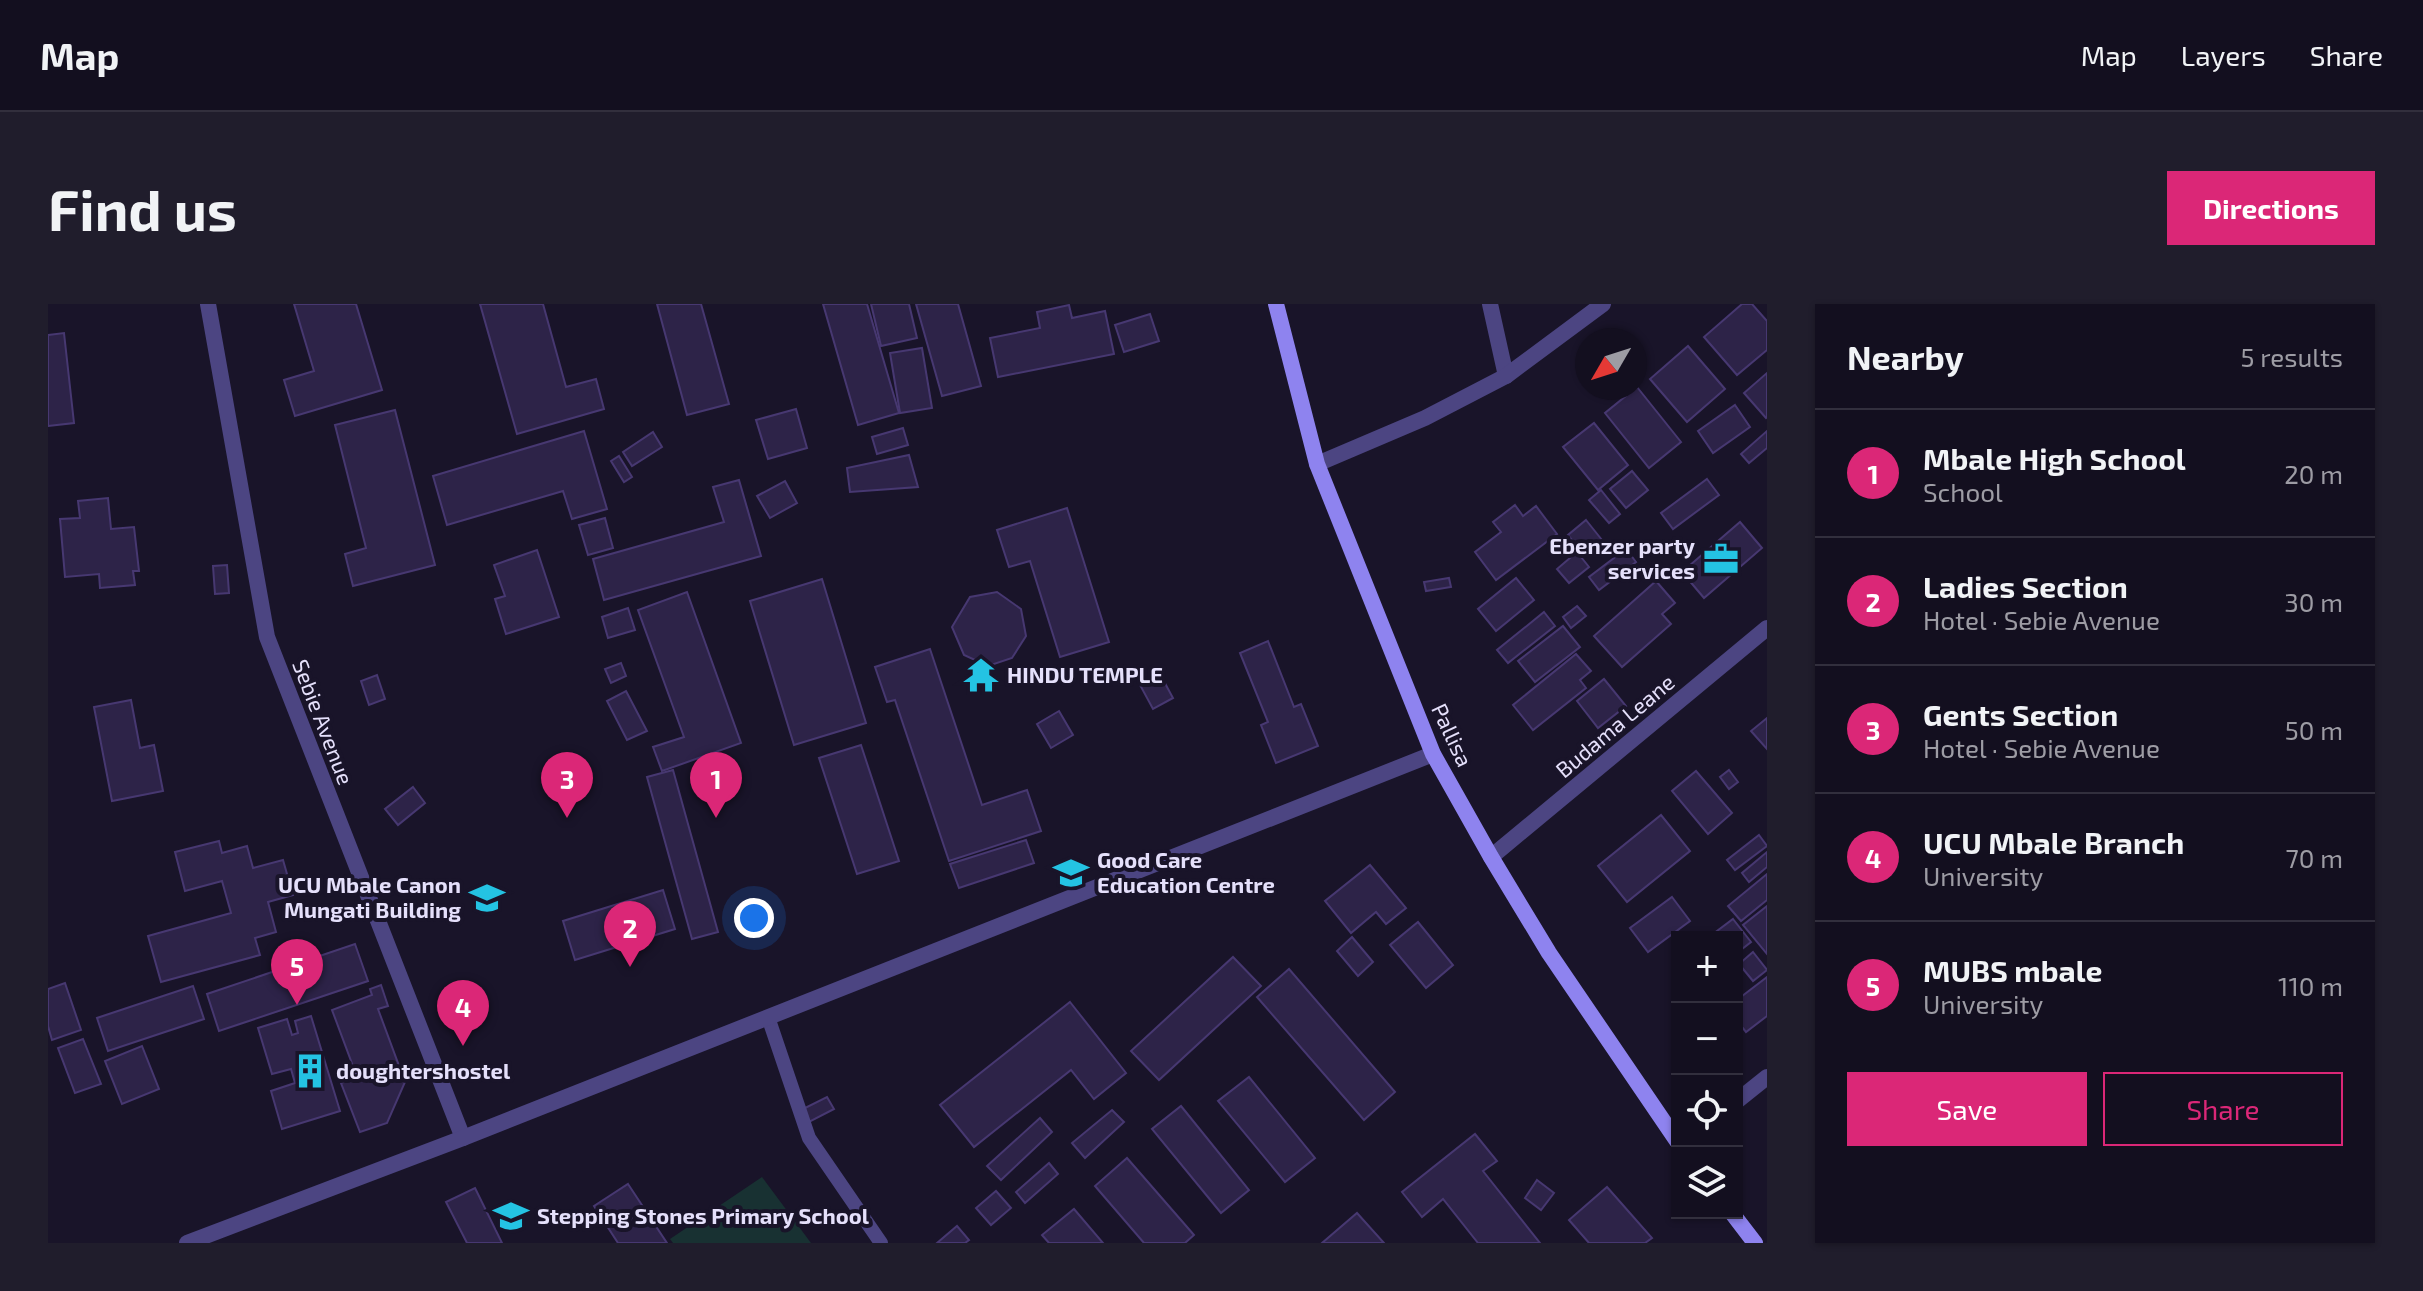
<!DOCTYPE html>
<meta charset="utf-8">
<style>
body{margin:0;font-family:"Exo 2",sans-serif;background:#201d2c;color:#f1f3f6}
.controls{position:absolute;right:24px;bottom:24px;display:grid;overflow:hidden;border-radius:0px;box-shadow:0 2px 6px #0004}
.controls button{width:72px;height:72px;display:grid;place-items:center;padding:0;border:0;border-bottom:2px solid #322f3d;background:#130f1f;color:#f1f3f6;font:40px sans-serif}
.compass{position:absolute;left:1527px;top:24px;width:72px;height:72px;border-radius:50%;background:#130f1f;box-shadow:0 2px 6px #0004;rotate:231deg}
.you{position:absolute;left:706px;top:614px;width:28px;height:28px;margin:-20px;border:6px solid #fff;border-radius:50%;background:#1a73e8;box-shadow:0 0 0 12px #1a73e833}
.badge{display:grid;place-items:center;width:52px;height:52px;border-radius:50%;background:#db2777;color:#fff;font-size:26px;font-weight:700}
.pin{position:absolute;translate:-50% -66px;filter:drop-shadow(0 2px 4px #0008)}
.pin::after{content:'';position:absolute;top:42px;width:28px;height:24px;background:inherit;clip-path:polygon(0 0,100% 0,50% 100%)}
.list{margin:0;padding:0;list-style:none}
h2{display:flex;justify-content:space-between;align-items:center;height:104px;margin:0;padding:0 32px;font-size:34px}
h2 small{font-size:26px;font-weight:400;color:#9d9ca4}
.list li{display:grid;grid-template-columns:52px 1fr auto;gap:24px;align-items:center;box-sizing:border-box;height:128px;padding:0 32px;border-top:2px solid #322f3d}
.list b{display:block;font-size:30px;white-space:nowrap}
.list p{margin:0;font-size:26px;white-space:nowrap;color:#9d9ca4}
.list em{font-size:26px;font-style:normal;color:#9d9ca4}
.actions{display:flex;gap:16px;padding:24px 32px}
.actions a{flex:1;padding:18px 0;border:2px solid #db2777;border-radius:0px;text-align:center;font-size:28px;color:#db2777}
.actions .main{background:#db2777;color:#fff}
.icon{flex:none;width:44px;height:44px;fill:none;stroke:currentColor;stroke-width:2;stroke-linecap:round;stroke-linejoin:round}
.map{position:relative;flex:none;width:1719px;height:939px;overflow:hidden;border-radius:0px}
header{display:flex;align-items:center;gap:48px;box-sizing:border-box;height:112px;padding:0 40px;background:#130f1f;border-bottom:2px solid #322f3d}
header strong{font-size:38px}
nav{display:flex;gap:44px;margin-inline-start:auto;font-size:28px}
.intro{display:flex;align-items:center;justify-content:space-between;box-sizing:border-box;height:192px;padding:0 48px}
h1{margin:0;font-size:56px}
.button{padding:20px 36px;border-radius:0px;background:#db2777;color:#fff;font-size:28px;font-weight:700}
main{display:flex;gap:48px;padding:0 48px}
aside{flex:1;background:#130f1f;border-radius:0px;box-shadow:0 2px 6px #0004}
.map>svg:first-child{display:block}
</style>
<header>
<strong>Map</strong>
<nav><a>Map</a><a>Layers</a><a>Share</a></nav>
</header>
<div class="intro"><h1>Find us</h1><a class="button">Directions</a></div>
<main>
<div class="map">
<svg width="1719" height="939" viewBox="0 0 1719 939">
<rect width="100%" height="100%" fill="#191429"/>
<!-- green -->
<path fill="#183132" d="M714,873l49,66h-138l-3,-4z"/>
<!-- building -->
<g fill="#2d2348" stroke="#473871" stroke-width="2">
<path d="M246,0h62l26,86 -87,26 -11,-36 30,-9z"/>
<path d="M432,0h63l23,83 30,-8 8,30 -87,25z"/>
<path d="M609,0h44l28,100 -42,11z"/>
<path d="M775,0h44l32,109 -41,12z"/>
<path d="M823,0h38l8,34 -36,8z"/>
<path d="M868,0h42l23,82 -39,10z"/>
<path d="M1694,0h10l15,17v29l-30,25 -33,-38z"/>
<path d="M1021,1l3,13 33,-7 9,43 -116,23 -8,-39 50,-10 -3,-16z"/>
<path d="M1102,10l9,27 -35,11 -9,-27z"/>
<path d="M16,29l10,90 -26,3v-91z"/>
<path d="M1640,42l37,43 -38,33 -37,-43z"/>
<path d="M874,44l10,60 -32,5 -10,-60z"/>
<path d="M1719,69v44l-1,1 -22,-25z"/>
<path d="M1589,83l44,55 -32,26 -44,-55z"/>
<path d="M1687,101l15,22 -37,26 -15,-22z"/>
<path d="M748,105l11,39 -39,11 -12,-39z"/>
<path d="M347,106l40,155 -82,21 -8,-32 21,-6 -31,-123z"/>
<path d="M1546,119l34,42 -30,25 -35,-43z"/>
<path d="M855,124l5,17 -31,9 -5,-17z"/>
<path d="M536,127l23,78 -35,10 -9,-28 -116,34 -14,-49z"/>
<path d="M1719,127v17l-18,15 -8,-9z"/>
<path d="M605,128l9,15 -30,19 -9,-14z"/>
<path d="M861,151l9,32 -68,5 -3,-24z"/>
<path d="M571,152l13,21 -8,5 -13,-21z"/>
<path d="M1584,167l16,19 -22,18 -16,-19z"/>
<path d="M1659,175l12,16 -46,34 -12,-16z"/>
<path d="M691,176l22,76 -157,44 -11,-41 131,-37 -11,-35z"/>
<path d="M737,177l12,22 -27,15 -13,-22z"/>
<path d="M1553,186l19,24 -11,9 -20,-23z"/>
<path d="M60,194l3,31 23,-2 5,44h-6l2,14 -35,3 -1,-14 -34,3 -5,-58 20,-1 -2,-17z"/>
<path d="M1467,201l8,11 13,-10 21,28 -61,46 -21,-28 26,-20 -8,-10z"/>
<path d="M1019,204l42,134 -49,15 -30,-96 -21,6 -12,-37z"/>
<path d="M557,214l8,30 -25,7 -9,-30z"/>
<path d="M1538,216l16,20 -18,15 -16,-20z"/>
<path d="M1692,218l22,26 -58,50 -22,-26z"/>
<path d="M1578,245l10,13 -37,28 -10,-13z"/>
<path d="M489,246l22,67 -53,17 -11,-35 10,-3 -11,-31z"/>
<path d="M1529,248l12,15 -20,16 -12,-14z"/>
<path d="M179,261l2,28 -14,1 -2,-28z"/>
<path d="M1401,274l2,9 -25,4 -2,-9z"/>
<path d="M1468,274l18,22 -38,31 -18,-22z"/>
<path d="M774,275l44,144 -72,22 -44,-144z"/>
<path d="M1608,277l19,22 -13,11 9,10 -49,43 -28,-31z"/>
<path d="M639,288l54,151 -79,28 -9,-24 31,-10 -46,-127z"/>
<path d="M949,288l24,17 5,27 -14,22 -24,8 -24,-11 -12,-28 18,-30z"/>
<path d="M1529,302l9,10 -15,12 -8,-11z"/>
<path d="M580,304l7,22 -27,8 -6,-21z"/>
<path d="M1496,308l11,14 -47,37 -11,-13z"/>
<path d="M1515,322l17,21 -45,35 -17,-21z"/>
<path d="M1220,337l26,66 7,-3 17,42 -42,17 -15,-38 7,-3 -28,-69z"/>
<path d="M882,345l52,156 45,-15 14,41 -92,30 -54,-161 -8,2 -12,-35z"/>
<path d="M1528,350l15,17 -11,9 6,8 -53,42 -20,-25z"/>
<path d="M573,359l5,13 -15,7 -6,-14z"/>
<path d="M1112,370l13,24 -20,11 -13,-24z"/>
<path d="M329,371l8,24 -16,6 -8,-24z"/>
<path d="M1556,375l22,27 -28,22 -21,-27z"/>
<path d="M578,387l21,40 -20,9 -20,-39z"/>
<path d="M83,396l9,48 14,-3 9,46 -51,10 -18,-94z"/>
<path d="M1011,407l14,24 -22,13 -14,-24z"/>
<path d="M1719,414v31l-16,-18z"/>
<path d="M813,441l38,116 -42,13 -38,-116z"/>
<path d="M625,466l45,162 -26,7 -45,-162z"/>
<path d="M1681,466l9,12 -9,7 -9,-12z"/>
<path d="M1648,467l36,42 -24,21 -36,-43z"/>
<path d="M365,483l12,16 -27,22 -13,-16z"/>
<path d="M1613,511l29,36 -63,51 -29,-36z"/>
<path d="M1711,531l8,11 -32,24 -8,-10z"/>
<path d="M978,536l8,23 -75,25 -9,-24z"/>
<path d="M171,537l3,12 25,-7 6,22 30,-8 10,35 -25,7 8,30 -21,6 5,17 -99,27 -13,-46 83,-23 -9,-32 -37,10 -10,-39z"/>
<path d="M1719,548v15l-18,15 -7,-9z"/>
<path d="M1322,561l36,43 -20,16 -10,-12 -25,21 -26,-32z"/>
<path d="M1719,570v26l-26,21 -13,-15z"/>
<path d="M615,586l12,39 -100,31 -12,-39z"/>
<path d="M1624,593l18,24 -42,31 -18,-24z"/>
<path d="M1719,602v48l-24,-29z"/>
<path d="M1685,615l18,23 -14,11v-16h-28z"/>
<path d="M1370,618l35,43 -27,23 -36,-43z"/>
<path d="M1304,633l21,25 -15,14 -21,-25z"/>
<path d="M307,640l13,37 -149,50 -12,-37z"/>
<path d="M1705,648l14,18 -14,11 -14,-17z"/>
<path d="M1185,653l28,29 -102,94 -28,-29z"/>
<path d="M1241,665l106,123 -31,28 -107,-123z"/>
<path d="M1719,673v39l-21,16 -9,-11v-21z"/>
<path d="M17,679l16,47 -29,10 -4,-14v-37z"/>
<path d="M333,681l7,21 -10,3 27,73 -18,41 -27,9 -19,-49 16,-6 -25,-67 40,-15 -2,-6z"/>
<path d="M145,682l11,33 -96,32 -11,-33z"/>
<path d="M1022,698l56,71 -32,26 -23,-29 -97,77 -34,-42z"/>
<path d="M263,712l29,95 -58,18 -11,-38 24,-8 -4,-14 -19,5 -14,-46 29,-9 5,16 6,-2 -3,-12z"/>
<path d="M35,735l18,45 -26,9 -17,-45z"/>
<path d="M94,742l17,43 -37,15 -17,-43z"/>
<path d="M1201,773l66,81 -30,24 -67,-81z"/>
<path d="M779,793l7,12 -25,13 -6,-13z"/>
<path d="M1133,802l68,84 -28,23 -69,-84z"/>
<path d="M1064,806l12,12 -39,36 -13,-15z"/>
<path d="M992,814l12,14 -51,48 -14,-14z"/>
<path d="M1427,830l22,27 -14,10 57,72h-62l-35,-44 -21,18 -20,-25z"/>
<path d="M1079,854l67,77 -9,8h-41l-49,-57z"/>
<path d="M1001,859l9,11 -33,29 -9,-11z"/>
<path d="M1489,876l17,13 -13,17 -16,-12z"/>
<path d="M580,880l39,59h-49l-24,-37z"/>
<path d="M1559,883l45,51 -7,5h-56l-20,-23z"/>
<path d="M427,884l27,55h-35l-21,-41z"/>
<path d="M948,887l15,17 -20,17 -15,-17z"/>
<path d="M1026,905l29,34h-54l-7,-8z"/>
<path d="M1309,909l27,30h-62z"/>
<path d="M909,922l12,14 -4,3h-28z"/>
</g>
<g fill="none" stroke-linecap="round" stroke-linejoin="round">
<!-- service -->
<path stroke="#4c4582" stroke-width="14" d="M720,713l41,121 72,105"/>
<!-- minor -->
<g stroke="#4c4582" stroke-width="16">
<path d="M160,0l59,333 196,501"/>
<path d="M1442,0l16,72"/>
<path d="M1269,160l108,-46 81,-42 97,-72"/>
<path d="M1443,553l276,-229"/>
<path d="M1689,797l30,-24"/>
<path d="M139,939l276,-105 970,-384"/>
</g>
<!-- secondary -->
<g stroke="#8e83ef" stroke-width="16">
<path d="M1228,0l41,160 116,290 58,103 58,96 128,188"/>
<path d="M1684,909l23,30"/>
</g>
</g>
<!-- icons -->
<defs>
<g id="office-bare" transform="scale(2.76)"><path d="M-6-3h4V-5.5h4V-3h4V5H-6ZM-1-4.5V-3h2v-1.5ZM-6 0V1H6V0Z" fill="#24c3e3" stroke="#191429" stroke-width="2.5" paint-order="stroke"/></g>
<g id="temple-bare" transform="scale(2.76)"><path d="M0-6L5-2H3V0L6.5 2.5H4V6H1.5V3h-3V6H-4V2.5H-6.5L-3 0V-2H-5Z" fill="#24c3e3" stroke="#191429" stroke-width="2.5" paint-order="stroke"/></g>
<g id="school-bare" transform="scale(2.76)"><path d="M0-5L7-2L0 1L-7-2ZM-4 1L0 2.5L4 1V4Q0 6-4 4Z" fill="#24c3e3" stroke="#191429" stroke-width="2.5" paint-order="stroke"/></g>
<g id="university-bare" transform="scale(2.76)"><path d="M0-5L7-2L0 1L-7-2ZM-4 1L0 2.5L4 1V4Q0 6-4 4Z" fill="#24c3e3" stroke="#191429" stroke-width="2.5" paint-order="stroke"/></g>
<g id="building-bare" transform="scale(2.76)"><path d="M-4-6H4V6H1V3H-1V6H-4ZM-2.5-4.3h1.7v1.8h-1.7ZM.8-4.3h1.7v1.8H.8ZM-2.5-1h1.7V.8h-1.7ZM.8-1h1.7V.8H.8Z" fill="#24c3e3" stroke="#191429" stroke-width="2.5" paint-order="stroke"/></g>
</defs>
<g fill-rule="evenodd">
<use href="#office-bare" x="1673" y="255"/>
<use href="#temple-bare" x="933" y="371"/>
<use href="#school-bare" x="1023" y="569"/>
<use href="#university-bare" x="439" y="594"/>
<use href="#building-bare" x="262" y="767"/>
<use href="#school-bare" x="463" y="912"/>
</g>
<g text-anchor="middle" stroke-width="8" stroke-linejoin="round" paint-order="stroke">
<!-- poi labels -->
<g font-size="22" font-weight="bold" fill="#e5e0fb" stroke="#191429" text-anchor="start">
<text x="1647" y="250" text-anchor="end">Ebenzer party<tspan x="1647" dy="25">services</tspan></text>
<text x="959" y="379">HINDU TEMPLE</text>
<text x="1049" y="564">Good Care<tspan x="1049" dy="25">Education Centre</tspan></text>
<text x="413" y="589" text-anchor="end">UCU Mbale Canon<tspan x="413" dy="25">Mungati Building</tspan></text>
<text x="288" y="775">doughtershostel</text>
<text x="489" y="920">Stepping Stones Primary School</text>
</g>
<!-- street labels -->
<g font-size="22" fill="#e5e0fb" stroke="#191429">
<text transform="translate(275 418) rotate(69)" y="8">Sebie Avenue</text>
<text transform="translate(1567 422) rotate(-40)" y="8">Budama Leane</text>
<text transform="translate(1404 431) rotate(65)" y="8">Pallisa</text>
</g>
</g>
</svg>
<div class="controls">
<button>+</button>
<button>−</button>
<button><svg class="icon" aria-label="locate" viewBox="0 0 24 24"><circle cx="12" cy="12" r="6"/><path d="M12 2v4M12 18v4M2 12h4M18 12h4"/></svg></button>
<button><svg class="icon" aria-label="layers" viewBox="0 0 24 24"><path d="M12 4l9 5-9 5-9-5zM3 14l9 5 9-5"/></svg></button>
</div>
<svg class="compass" viewBox="-18 -18 36 36"><path d="M0-13l5 13h-10z" fill="#e53935"/><path d="M0 13l5-13h-10z" fill="#9d9ca4"/></svg>
<div class="you"></div>
<div class="pin badge" style="left:668px;top:514px">1</div>
<div class="pin badge" style="left:582px;top:663px">2</div>
<div class="pin badge" style="left:519px;top:514px">3</div>
<div class="pin badge" style="left:415px;top:742px">4</div>
<div class="pin badge" style="left:249px;top:701px">5</div>
</div>
<aside>
<h2>Nearby<small>5 results</small></h2>
<ul class="list">
<li><span class="badge">1</span><div><b>Mbale High School</b><p>School</p></div><em>20 m</em></li>
<li><span class="badge">2</span><div><b>Ladies Section</b><p>Hotel · Sebie Avenue</p></div><em>30 m</em></li>
<li><span class="badge">3</span><div><b>Gents Section</b><p>Hotel · Sebie Avenue</p></div><em>50 m</em></li>
<li><span class="badge">4</span><div><b>UCU Mbale Branch</b><p>University</p></div><em>70 m</em></li>
<li><span class="badge">5</span><div><b>MUBS mbale</b><p>University</p></div><em>110 m</em></li>
</ul>
<div class="actions"><a class="main">Save</a><a>Share</a></div>
</aside>
</main>
